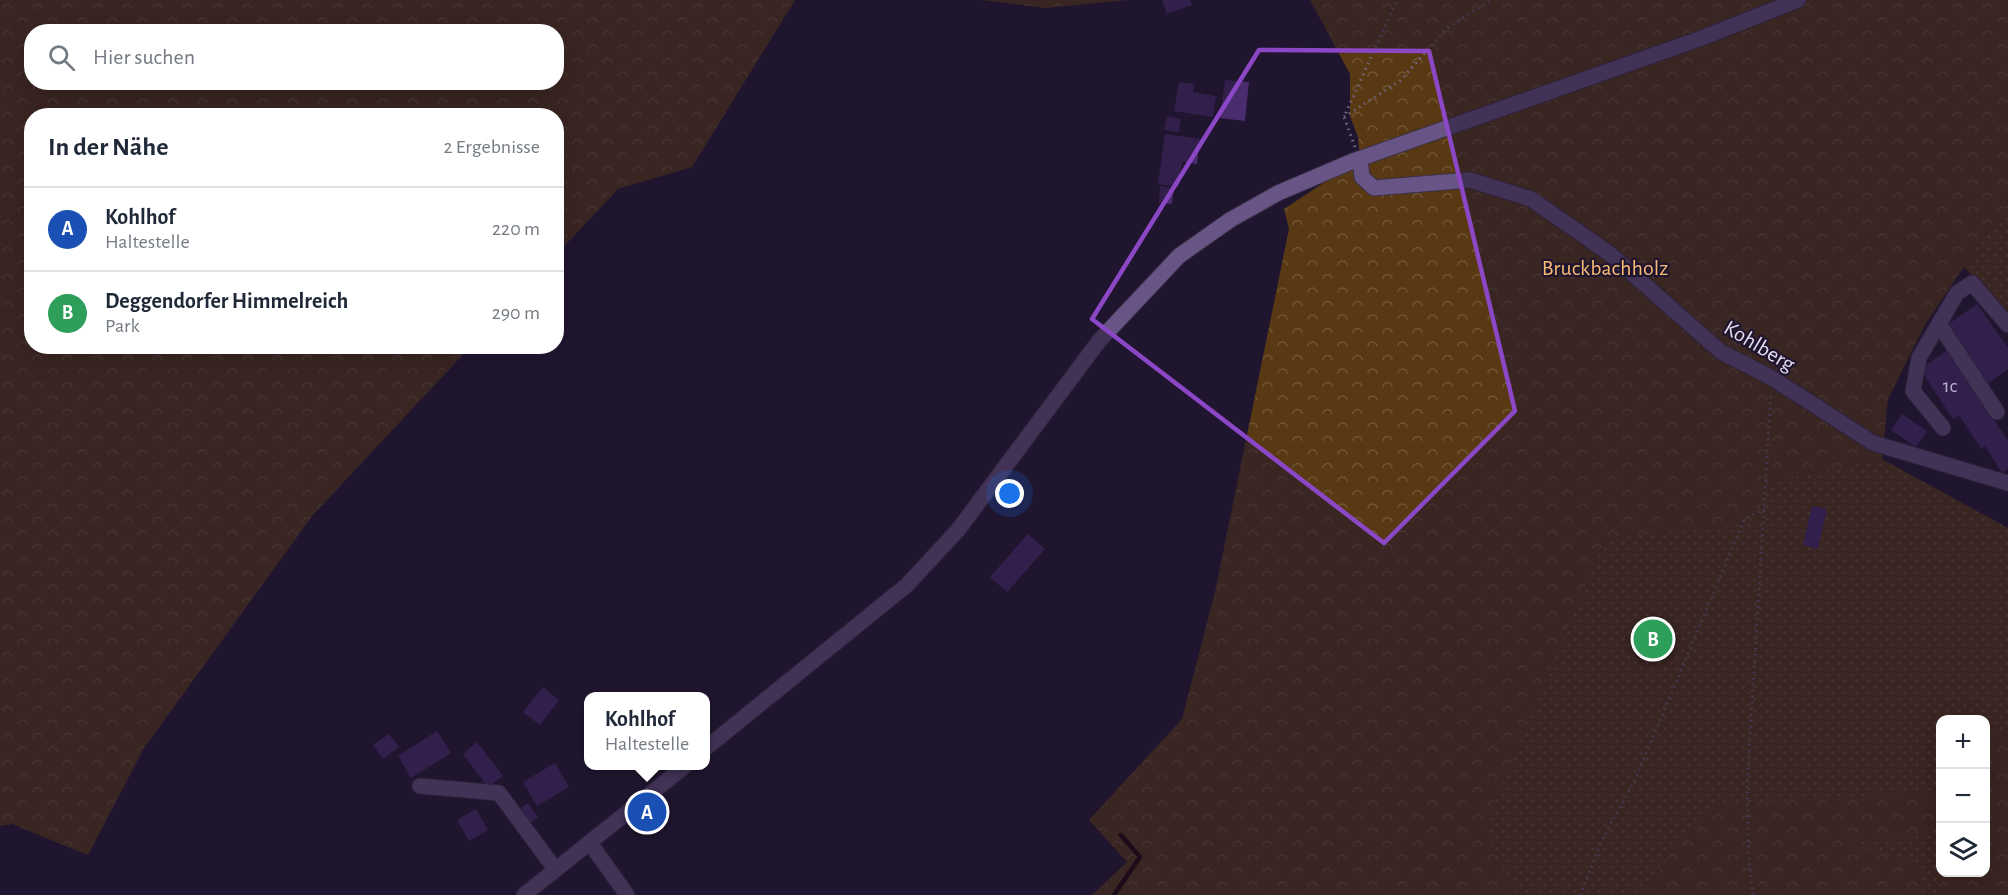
<!DOCTYPE html>
<html lang="de">
<meta charset="utf-8">
<style>
body{margin:0;font-family:"Alegreya Sans",sans-serif;background:#f2f2f3;color:#1f2937}
.controls{position:absolute;right:18px;bottom:18px;display:grid;overflow:hidden;border-radius:12px;box-shadow:0 6px 24px #0002}
.controls button{width:54px;height:54px;display:grid;place-items:center;padding:0;border:0;border-bottom:2px solid #e0e1e3;background:#fff;color:#1f2937;font:30px sans-serif}
.you{position:absolute;left:1010px;top:494px;width:21px;height:21px;margin:-15px;border:4px solid #fff;border-radius:50%;background:#1a73e8;box-shadow:0 0 0 9px #1a73e833}
.badge{display:grid;place-items:center;width:39px;height:39px;border-radius:50%;background:#7e603c;color:#fff;font-size:20px;font-weight:700}
.pin{position:absolute;translate:-50% -50%;border:3px solid #fff;box-shadow:0 2px 6px #0006}
.popup{position:absolute;left:584px;top:692px;width:126px;height:78px;box-sizing:border-box;display:grid;place-content:center;border-radius:12px;background:#fff;filter:drop-shadow(0 2px 4px #0005);font-size:20px;white-space:nowrap;color:#747a83}
.popup b{font-size:22px;color:#1f2937}
.popup::after{content:'';position:absolute;left:50%;top:100%;margin-left:-12px;border:12px solid transparent;border-top-color:#fff}
.list{margin:0;padding:0;list-style:none}
h2{display:flex;justify-content:space-between;align-items:center;height:78px;margin:0;padding:0 24px;font-size:26px}
h2 small{font-size:20px;font-weight:400;color:#747a83}
.list li{display:grid;grid-template-columns:39px 1fr auto;gap:18px;align-items:center;box-sizing:border-box;height:84px;padding:0 24px;border-top:2px solid #e0e1e3}
.list b{display:block;font-size:22px;white-space:nowrap}
.list p{margin:0;font-size:20px;white-space:nowrap;color:#747a83}
.list em{font-size:20px;font-style:normal;color:#747a83}
.icon{flex:none;width:33px;height:33px;fill:none;stroke:currentColor;stroke-width:2;stroke-linecap:round;stroke-linejoin:round}
.map{position:relative;flex:none;width:2008px;height:895px;overflow:hidden}
.search{position:absolute;background:#fff;box-shadow:0 6px 24px #0002;left:24px;top:24px;width:540px;height:66px;display:flex;align-items:center;gap:15px;box-sizing:border-box;padding:0 21px;border-radius:24px;color:#747a83;font-size:22px}
.panel{position:absolute;background:#fff;box-shadow:0 6px 24px #0002;left:24px;top:108px;width:540px;height:246px;border-radius:24px}
.map>svg:first-child{display:block}
</style>
<div class="map">
<svg width="2008" height="895" viewBox="0 0 2008 895">
<defs>
<pattern id="green-dots" width="8" height="8" patternUnits="userSpaceOnUse" patternTransform="scale(1.5)"><rect width="8" height="8" fill="#583913"/><path d="M2 2h.1M6 6h.1" fill="none" stroke="#705536" stroke-width="1.8" stroke-linecap="round"/></pattern>
<pattern id="forest-crowns" width="20" height="18" patternUnits="userSpaceOnUse" patternTransform="scale(1.5)"><rect width="20" height="18" fill="#583913"/><path d="M2 6a3 3 0 1 1 6 0M12 15a3 3 0 1 1 6 0" fill="none" stroke="#705536"/></pattern>
</defs>
<rect width="100%" height="100%" fill="#20152f"/>
<!-- green -->
<g fill="url(#green-dots)" fill-rule="evenodd">
<path d="M2008,202v110l-44,-45z"/>
<path d="M1882,459l126,69v367h-841l393,-367 201,-32 2,-13zM1940,720h46v152h-46z"/>
</g>
<!-- forest -->
<g fill="url(#forest-crowns)" fill-rule="evenodd">
<path d="M0,0h795l-103,167 -74,22 -61,65 -1,-138h-524v230l438,1 -157,168 -169,233 -56,107 -76,-31 -12,2zM32,32h524v50h-524z"/>
<path d="M982,0h146l-83,8z"/>
<path d="M1310,0h698v202l-82,121 -38,76 -6,60 -119,24 -4,39 -154,17 -121,289 32,67h-424l35,-33 -38,-42 93,-101 33,-127 74,-363 -5,-20 76,-50 -2,-22 -8,-21v-42z"/>
<path d="M2008,734v161h-66v-22l44,-1v-137z"/>
<path d="M1940,791v16l-11,28 -81,8 71,22 1,30h-278l42,-60 34,-30z"/>
</g>
<g fill="none" stroke-linecap="round" stroke-linejoin="round">
<!-- stream -->
<path stroke="#170000" stroke-width="4.5" d="M1114,895l26,-38 -19,-22"/>
</g>
<!-- building -->
<g fill="#492c6e">
<path d="M1162,0h28l2,5 -25,9z"/>
<path d="M1225,80l24,2 -4,39 -25,-3z"/>
<path d="M1179,82l15,2 -1,8 23,4 -3,21 -39,-6z"/>
<path d="M1167,116l14,3 -2,13 -15,-2z"/>
<path d="M1165,134l35,5 -3,25 -15,-2 -4,25 -20,-3z"/>
<path d="M1160,186l14,2 -2,16 -13,-1z"/>
<path d="M1977,304l31,44v21l-22,16 -43,-57z"/>
<path d="M1948,350l60,91v28l-6,4 -17,-27 -4,3 -22,-34 -6,4 -33,-50z"/>
<path d="M1902,414l25,17 -11,16 -25,-17z"/>
<path d="M1812,506l15,3 -9,40 -15,-4z"/>
<path d="M1028,534l17,15 -38,43 -17,-15z"/>
<path d="M543,687l16,13 -19,25 -17,-13z"/>
<path d="M437,731l14,22 -40,25 -13,-22z"/>
<path d="M389,734l10,13 -16,12 -10,-14z"/>
<path d="M477,742l26,34 -15,11 -25,-33z"/>
<path d="M555,763l14,24 -32,19 -14,-24z"/>
<path d="M528,803l10,14 -10,8 -11,-14z"/>
<path d="M476,809l12,21 -19,11 -12,-21z"/>
</g>
<g fill="none" stroke-linecap="round" stroke-linejoin="round">
<!-- minor casing -->
<g stroke="#3b314a" stroke-width="17">
<g id="minor">
<path d="M1360,159l2,18 12,11 96,-8 61,19 79,55 111,98 51,26 101,65 135,40"/>
<path d="M1939,324l58,88"/>
<path d="M1943,428l-30,-37 6,-33 38,-65 15,-10 36,42"/>
<path d="M706,748l201,-163 51,-55 141,-189 80,-85 51,-36 48,-27 75,-32 346,-122 99,-39"/>
<path d="M420,786l79,7 56,76"/>
<path d="M590,843l37,52"/>
<path d="M524,895l161,-129"/>
</g>
</g>
<!-- path -->
<g stroke="#70677e" stroke-width="3" stroke-dasharray="1.5 4.5" stroke-linecap="butt">
<path d="M1344,117l56,-36 47,-53 45,-28"/>
<path d="M1355,147l-11,-30 53,-117"/>
<path d="M1580,895l24,-59 30,-54 111,-264 19,-9"/>
<path d="M1753,895l-4,-35 -2,-75 24,-391"/>
</g>
<!-- minor -->
<use href="#minor" stroke="#685585" stroke-width="15"/>
</g>
<!-- marked area -->
<path d="M0 0H2008V895H0ZM1259,50l170,1 86,360 -131,132 -292,-224z" fill="#20152f" fill-opacity=".55" fill-rule="evenodd"/>
<path fill="none" stroke="#8b47c6" stroke-width="4.5" stroke-linejoin="round" d="M1259,50l170,1 86,360 -131,132 -292,-224z"/>
<g text-anchor="middle" stroke-width="4.5" stroke-linejoin="round" paint-order="stroke">
<!-- number labels -->
<g font-size="20" fill="#bdb2d0">
<text x="1950" y="392">1c</text>
</g>
<!-- park labels -->
<g font-size="22" fill="#f9ba74" stroke="#20152f">
<text x="1605" y="275">Bruckbachholz</text>
</g>
<!-- street labels -->
<g font-size="22" fill="#e4def0" stroke="#20152f">
<text transform="translate(1760 345) rotate(31)" y="8">Kohlberg</text>
</g>
</g>
</svg>
<div class="controls">
<button>+</button>
<button>−</button>
<button><svg class="icon" aria-label="layers" viewBox="0 0 24 24"><path d="M12 4l9 5-9 5-9-5zM3 14l9 5 9-5"/></svg></button>
</div>
<div class="you"></div>
<div class="pin badge" style="left:647px;top:812px;background:#1a4fb4">A</div>
<div class="popup"><b>Kohlhof</b>Haltestelle</div>
<div class="pin badge" style="left:1653px;top:639px;background:#2e9e5b">B</div>
<div class="search"><svg class="icon" aria-label="search" viewBox="0 0 24 24"><circle cx="10" cy="10" r="6"/><path d="M15 15l6 6"/></svg>Hier suchen</div>
<section class="panel">
<h2>In der Nähe<small>2 Ergebnisse</small></h2>
<ul class="list">
<li><span class="badge" style="background:#1a4fb4">A</span><div><b>Kohlhof</b><p>Haltestelle</p></div><em>220 m</em></li>
<li><span class="badge" style="background:#2e9e5b">B</span><div><b>Deggendorfer Himmelreich</b><p>Park</p></div><em>290 m</em></li>
</ul>
</section>
</div>
